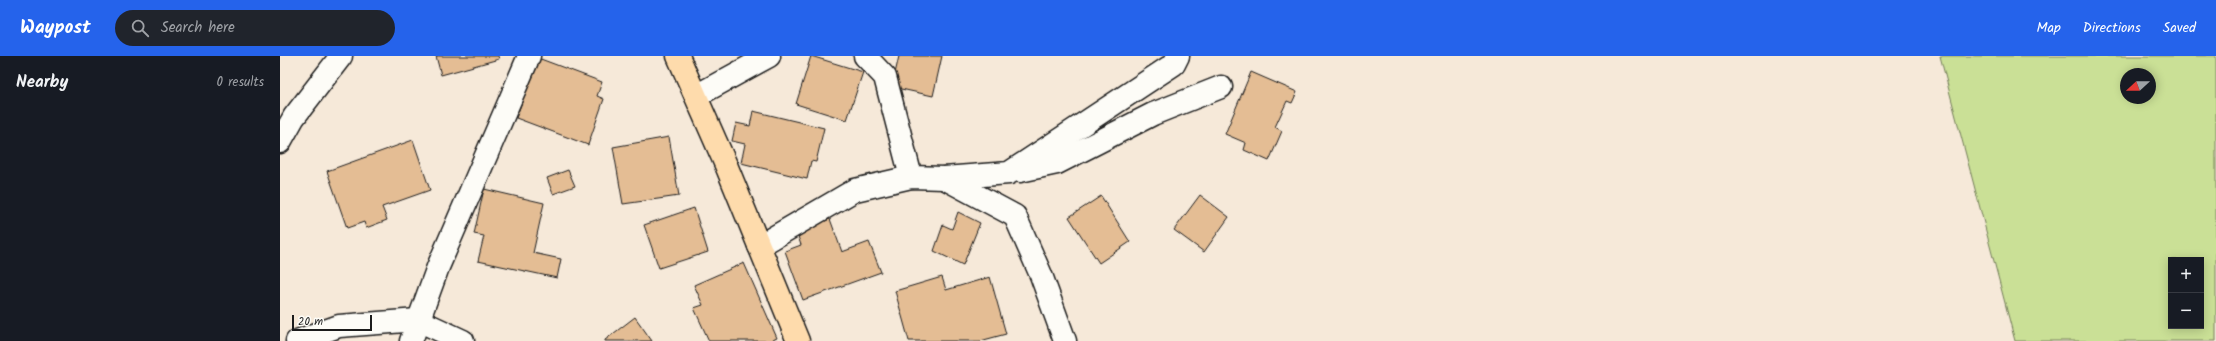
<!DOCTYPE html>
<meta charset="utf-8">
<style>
body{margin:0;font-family:Kalam,sans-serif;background:#20242c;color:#f1f3f6}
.controls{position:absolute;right:12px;bottom:12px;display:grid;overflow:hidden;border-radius:0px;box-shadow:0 2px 10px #0003}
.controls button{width:36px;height:36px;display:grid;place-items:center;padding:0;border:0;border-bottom:1px solid #363941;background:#171b24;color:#f1f3f6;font:20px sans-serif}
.compass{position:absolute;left:1840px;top:12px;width:36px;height:36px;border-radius:50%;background:#171b24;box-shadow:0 2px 10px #0003;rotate:249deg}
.scale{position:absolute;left:12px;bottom:10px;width:80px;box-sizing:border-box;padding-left:4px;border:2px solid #1c1c1c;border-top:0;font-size:11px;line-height:14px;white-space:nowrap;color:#1c1c1c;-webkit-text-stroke:3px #fdfcf7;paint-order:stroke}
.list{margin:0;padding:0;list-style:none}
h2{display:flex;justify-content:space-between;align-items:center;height:52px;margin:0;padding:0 16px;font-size:17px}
h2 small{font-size:13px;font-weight:400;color:#9ea1a6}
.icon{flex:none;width:22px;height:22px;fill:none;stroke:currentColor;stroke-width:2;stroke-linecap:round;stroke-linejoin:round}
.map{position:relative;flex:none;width:1936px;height:285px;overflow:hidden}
header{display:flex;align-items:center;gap:24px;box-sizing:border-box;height:56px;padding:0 20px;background:#2563eb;color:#fff}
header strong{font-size:19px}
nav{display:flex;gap:22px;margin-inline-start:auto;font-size:14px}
.search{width:280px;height:36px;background:#20242c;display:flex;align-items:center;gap:10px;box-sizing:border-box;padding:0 14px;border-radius:22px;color:#9ea1a6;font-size:15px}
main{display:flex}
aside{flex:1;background:#171b24}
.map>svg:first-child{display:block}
</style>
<header>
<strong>Waypost</strong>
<div class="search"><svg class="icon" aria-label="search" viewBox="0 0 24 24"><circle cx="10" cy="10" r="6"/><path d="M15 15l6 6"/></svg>Search here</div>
<nav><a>Map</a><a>Directions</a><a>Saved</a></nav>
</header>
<main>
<aside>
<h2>Nearby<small>0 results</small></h2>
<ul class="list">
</ul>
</aside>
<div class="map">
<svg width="1936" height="285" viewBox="0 0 1936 285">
<rect width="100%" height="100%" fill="#f6e9d9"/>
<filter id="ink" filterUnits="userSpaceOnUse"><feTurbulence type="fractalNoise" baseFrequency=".025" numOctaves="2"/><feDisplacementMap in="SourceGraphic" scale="8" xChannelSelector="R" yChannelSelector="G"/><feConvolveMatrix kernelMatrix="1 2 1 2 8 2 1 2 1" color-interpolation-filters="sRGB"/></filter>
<g filter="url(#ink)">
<!-- green -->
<path fill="#cae096" stroke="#737e59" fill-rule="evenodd" d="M1660,0h276v285h-201zM1846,18h24v24h-24zM1891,204h30v66h-30z"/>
<!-- building -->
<g fill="#e4bd94" stroke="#1c1c1c">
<path d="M156,0h62l1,3 -58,16z"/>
<path d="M531,0l52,16 -16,48 -51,-16z"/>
<path d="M619,0h43l-9,40 -41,-9z"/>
<path d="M258,2l64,24 -5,14 7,3 -16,46 -72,-27z"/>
<path d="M971,16l46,20 -5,11 -5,-2 -12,26 7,4 -13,30 -25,-11 2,-7 -21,-9z"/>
<path d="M473,55l71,17 -8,34 -5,-1 -4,18 -66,-16 4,-19 -13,-3 4,-18 14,3z"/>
<path d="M389,81l10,59 -56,8 -10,-57z"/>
<path d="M133,84l17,50 -48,17 5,13 -21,8 -2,-6 -17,6 -20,-57z"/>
<path d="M288,114l7,16 -22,8 -6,-16z"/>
<path d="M204,133l60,14 -11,50 28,6 -4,19 -79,-17 6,-25 -10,-2z"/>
<path d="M920,139l29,22 -25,35 -30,-22z"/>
<path d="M821,140l29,46 -31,21 -30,-46z"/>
<path d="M414,152l14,44 -49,16 -15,-43z"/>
<path d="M678,156l22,11 -17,42 -29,-14 9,-26 9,4z"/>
<path d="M550,163l12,33 27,-10 12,30 -78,28 -18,-49 16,-6 -5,-14z"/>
<path d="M464,207l33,75 -7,3h-61l-15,-33 9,-3 -9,-20z"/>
<path d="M662,221l4,13 44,-13 16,57 -26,7h-71l-14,-50z"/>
<path d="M355,261l17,24h-47v-1z"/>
</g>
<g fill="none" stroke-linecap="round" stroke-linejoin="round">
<!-- minor casing -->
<g stroke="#1c1c1c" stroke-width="25">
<g id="minor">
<path d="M585,0l20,21 26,100"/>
<path d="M416,40l73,-40"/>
<path d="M0,86l14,-25 47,-61"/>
<path d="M740,115l37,-8 96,-49 68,-27"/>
<path d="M664,122l65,-5 165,-109 4,-8"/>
<path d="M479,190l96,-56 56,-13 33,1 71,38 26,59 24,66"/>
<path d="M17,285l42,-15 79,-6 45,21"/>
<path d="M131,285l27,-74 91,-211"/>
</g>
</g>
<!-- major casing -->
<g stroke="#1c1c1c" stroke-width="25">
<path id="major" d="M398,0l48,109 72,176"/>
</g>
<!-- minor -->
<use href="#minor" stroke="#fdfcf7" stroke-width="22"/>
<!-- major -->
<use href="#major" stroke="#fedbac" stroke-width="22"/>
</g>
</g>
</svg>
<div class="controls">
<button>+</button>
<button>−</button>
</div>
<svg class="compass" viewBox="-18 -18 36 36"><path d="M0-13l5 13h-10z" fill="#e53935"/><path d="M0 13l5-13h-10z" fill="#9ea1a6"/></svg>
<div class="scale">20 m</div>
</div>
</main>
